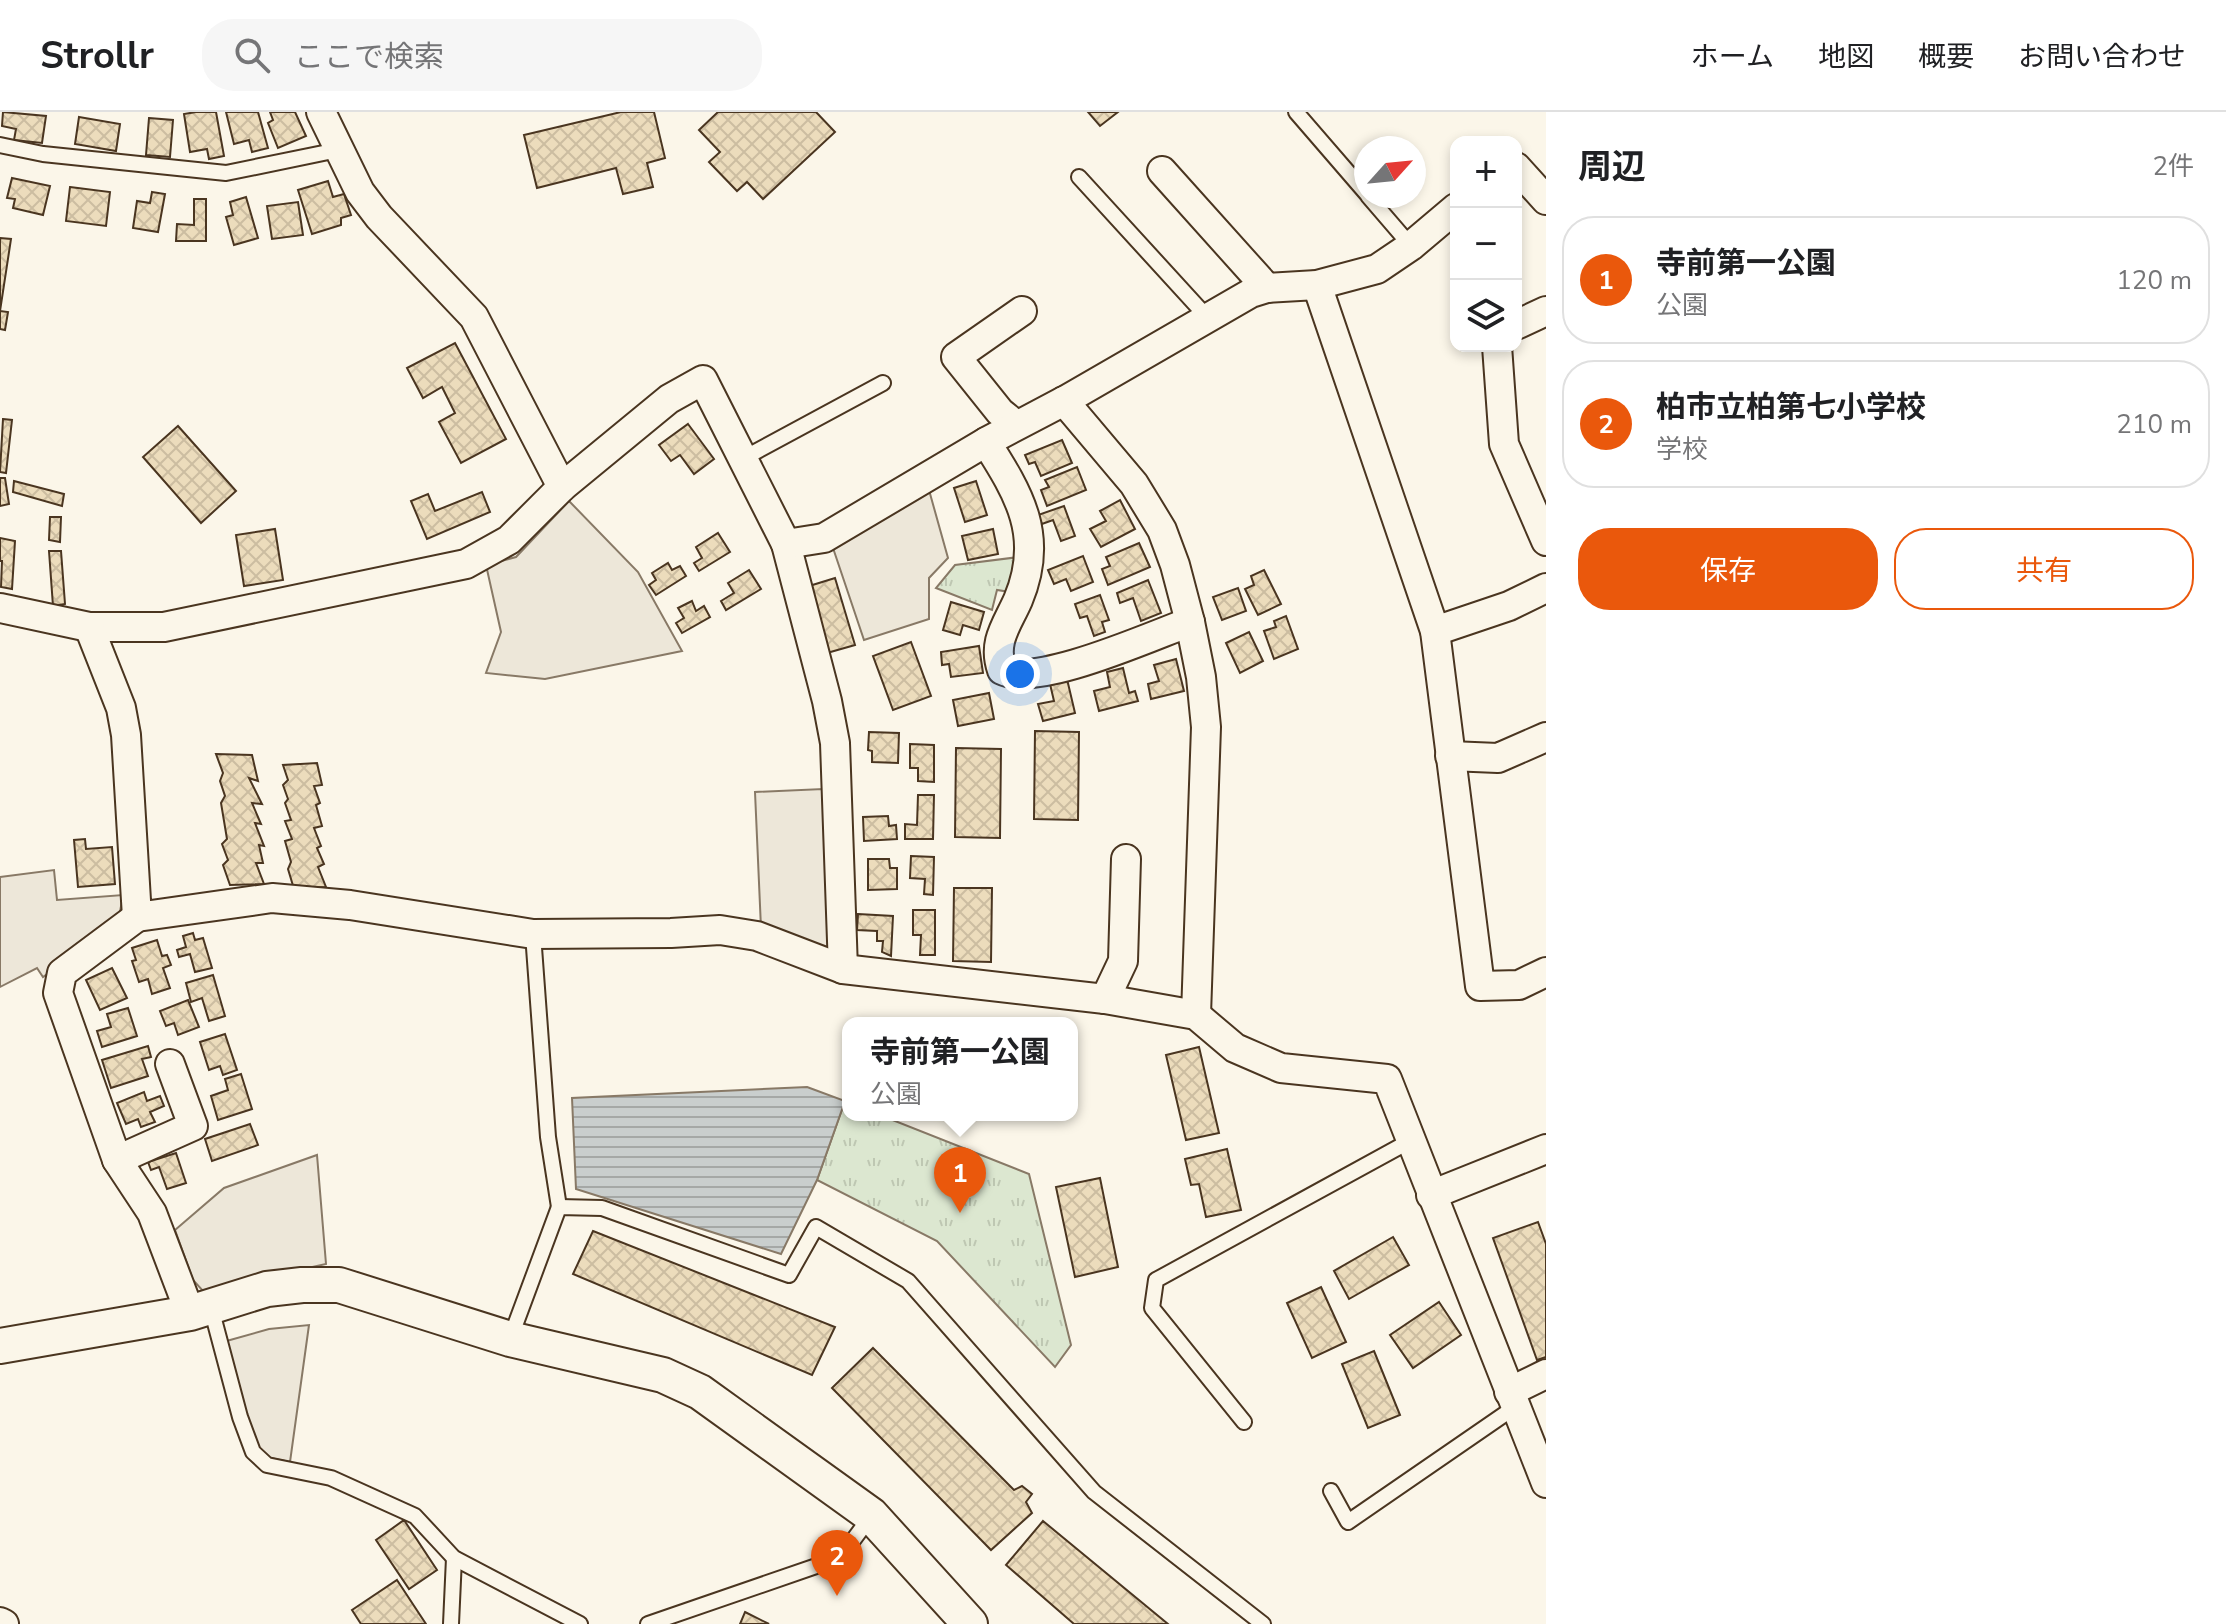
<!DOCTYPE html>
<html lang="ja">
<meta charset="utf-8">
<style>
body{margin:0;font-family:"Nunito Sans","Noto Sans JP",sans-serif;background:#f6f6f6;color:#202124}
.controls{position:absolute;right:24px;top:24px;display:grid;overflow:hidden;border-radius:16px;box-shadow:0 4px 12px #0003}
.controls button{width:72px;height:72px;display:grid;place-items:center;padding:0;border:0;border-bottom:2px solid #e0e0e0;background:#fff;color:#202124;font:40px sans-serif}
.compass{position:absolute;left:1354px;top:24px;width:72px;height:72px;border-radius:50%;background:#fff;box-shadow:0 4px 12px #0003;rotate:63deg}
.you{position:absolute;left:1020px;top:562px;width:28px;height:28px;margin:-20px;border:6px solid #fff;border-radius:50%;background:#1a73e8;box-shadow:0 0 0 12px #1a73e833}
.badge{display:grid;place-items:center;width:52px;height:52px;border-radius:50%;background:#ea580c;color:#fff;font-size:26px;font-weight:700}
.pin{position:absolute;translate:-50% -66px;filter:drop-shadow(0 2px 4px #0008)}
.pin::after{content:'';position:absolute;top:42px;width:28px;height:24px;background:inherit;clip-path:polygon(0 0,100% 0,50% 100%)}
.popup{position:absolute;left:842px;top:905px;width:236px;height:104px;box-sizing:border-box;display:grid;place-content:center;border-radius:16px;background:#fff;filter:drop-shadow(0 2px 6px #0005);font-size:26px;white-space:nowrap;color:#757577}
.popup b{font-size:30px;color:#202124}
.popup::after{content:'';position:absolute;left:50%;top:100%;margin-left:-16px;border:16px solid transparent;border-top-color:#fff}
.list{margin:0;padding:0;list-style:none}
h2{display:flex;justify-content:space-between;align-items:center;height:104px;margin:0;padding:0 32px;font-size:34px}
h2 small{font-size:26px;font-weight:400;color:#757577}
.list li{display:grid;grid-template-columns:52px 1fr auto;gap:24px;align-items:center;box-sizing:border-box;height:128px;margin:0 16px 16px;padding:0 16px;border:2px solid #e0e0e0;border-radius:32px}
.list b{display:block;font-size:30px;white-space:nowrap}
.list p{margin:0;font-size:26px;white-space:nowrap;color:#757577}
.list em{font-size:26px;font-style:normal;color:#757577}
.actions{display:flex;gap:16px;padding:24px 32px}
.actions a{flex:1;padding:18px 0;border:2px solid #ea580c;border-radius:32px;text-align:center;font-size:28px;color:#ea580c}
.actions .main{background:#ea580c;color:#fff}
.icon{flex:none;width:44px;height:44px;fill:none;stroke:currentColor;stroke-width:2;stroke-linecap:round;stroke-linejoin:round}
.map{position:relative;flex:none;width:1546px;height:1512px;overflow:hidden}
header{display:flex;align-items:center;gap:48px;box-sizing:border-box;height:112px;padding:0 40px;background:#fff;border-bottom:2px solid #e0e0e0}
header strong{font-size:38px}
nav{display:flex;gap:44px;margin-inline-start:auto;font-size:28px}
.search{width:560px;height:72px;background:#f6f6f6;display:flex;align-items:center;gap:20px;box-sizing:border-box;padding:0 28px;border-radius:32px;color:#757577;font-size:30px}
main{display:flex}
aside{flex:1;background:#fff}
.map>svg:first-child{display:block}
</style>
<header>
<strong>Strollr</strong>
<div class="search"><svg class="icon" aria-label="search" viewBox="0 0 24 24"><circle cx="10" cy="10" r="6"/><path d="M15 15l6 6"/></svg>ここで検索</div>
<nav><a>ホーム</a><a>地図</a><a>概要</a><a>お問い合わせ</a></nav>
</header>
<main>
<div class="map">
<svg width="1546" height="1512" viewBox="0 0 1546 1512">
<defs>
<pattern id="park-tufts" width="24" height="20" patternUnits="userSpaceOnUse" patternTransform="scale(2)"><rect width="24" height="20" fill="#dce7d0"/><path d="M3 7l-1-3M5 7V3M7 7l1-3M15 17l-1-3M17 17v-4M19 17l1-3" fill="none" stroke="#bec7b2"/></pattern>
<pattern id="water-rules" width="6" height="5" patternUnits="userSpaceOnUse" patternTransform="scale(2)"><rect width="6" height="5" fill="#c9cecd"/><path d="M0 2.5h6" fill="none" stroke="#a5a8a6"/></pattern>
<pattern id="building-cross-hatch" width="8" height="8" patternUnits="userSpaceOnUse" patternTransform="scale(2)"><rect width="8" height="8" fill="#ecdcbc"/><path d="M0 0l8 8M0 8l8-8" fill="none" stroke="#ccbda1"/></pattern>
</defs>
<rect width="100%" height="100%" fill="#fbf6e9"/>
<!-- park -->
<g fill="url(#park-tufts)" stroke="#887966" stroke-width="2">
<path d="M1019,445l-9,35 -13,-2 -5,20 -56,-22 19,-23z"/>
<path d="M845,989l3,1v13h32l149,59 42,171 -16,22 -118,-126 -120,-61z"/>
</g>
<!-- parking -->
<g fill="#ede7d9" stroke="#887966" stroke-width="2">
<path d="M929,378l19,68 -19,20v41l-65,21 -32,-95z"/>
<path d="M569,389l69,71 44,79 -137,28 -59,-6 15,-41 -15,-67 30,-8z"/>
<path d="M823,677l9,168 -71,-29 -6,-136z"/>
<path d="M54,758l3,30 66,-5 -5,28 -75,54 -6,-9 -37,19v-110z"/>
<path d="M317,1043l9,109 -123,27 -10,-11 -18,-50 49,-42z"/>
<path d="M309,1213l-19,137 -24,-5 -9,-11 -13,-31 -21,-73 46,-13z"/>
</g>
<!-- water -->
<path fill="url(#water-rules)" stroke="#887966" stroke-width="2" d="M807,975l38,14 -28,79 -36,74 -205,-65 -4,-91z"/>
<!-- building -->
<g fill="url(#building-cross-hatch)" stroke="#4a3520" stroke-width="2">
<path d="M3,0l43,4 -4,27 -28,-3 2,-11 -14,-3z"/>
<path d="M196,0h20l8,44 -15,3 -2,-10 -17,3 -6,-38z"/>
<path d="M226,0h32l10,36 -16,4 -3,-12 -15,4z"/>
<path d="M270,0h25l11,24 -28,12 -10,-25 5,-3z"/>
<path d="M621,0h33l11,46 -18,5 6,24 -30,7 -7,-26 -79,20 -13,-53z"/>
<path d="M718,0h98l19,20 -72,67 -16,-17 -10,9 -28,-29 11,-10 -21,-22z"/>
<path d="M1088,0h30l-18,14z"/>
<path d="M79,5l41,7 -4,27 -41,-7z"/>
<path d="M149,6l24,2 -3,37 -24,-2z"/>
<path d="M12,66l38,8 -7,29 -30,-7 2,-9 -8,-1z"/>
<path d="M328,69l5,16 11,-3 7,21 -10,3v7l-29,9 -14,-44z"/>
<path d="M70,75l40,5 -4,34 -40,-5z"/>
<path d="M152,80l13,2 -7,38 -25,-4 4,-27 13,2z"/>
<path d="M246,85l12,41 -24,7 -8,-28 7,-2 -3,-13z"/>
<path d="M194,87h12v42h-30l1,-17 17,1z"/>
<path d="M298,90l5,33 -31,4 -5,-33z"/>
<path d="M0,126l11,1 -11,72 8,1 -3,18 -5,-1z"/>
<path d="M455,231l51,96 -45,24 -22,-41 16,-9 -13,-26 -19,11 -16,-30z"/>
<path d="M3,307l9,1 -6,53 -6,-1z"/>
<path d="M688,312l26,35 -20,15 -14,-19 -9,6 -12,-16z"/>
<path d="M178,314l58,65 -35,32 -58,-66z"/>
<path d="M1062,328l10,23 -31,13 -6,-14 -6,2 -4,-9z"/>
<path d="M1077,355l9,23 -39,16 -6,-16 8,-3 -4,-7z"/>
<path d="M0,366h5l4,26 -9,2z"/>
<path d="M14,369l50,13 -2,12 -49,-14z"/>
<path d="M976,369l11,34 -22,7 -11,-34z"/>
<path d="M482,380l8,20 -63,27 -16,-38 17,-7 7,17z"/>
<path d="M1120,388l15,29 -34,18 -11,-18 16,-8 -6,-10z"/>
<path d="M1064,394l11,30 -14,5 -8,-21 -11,4 -4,-9z"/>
<path d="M50,405h11l-1,25 -11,-2z"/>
<path d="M275,417l8,51 -39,6 -8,-51z"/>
<path d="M993,417l5,25 -30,6 -6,-24z"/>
<path d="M718,421l12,19 -31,19 -5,-8 8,-5 -6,-11z"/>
<path d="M0,426l15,3 -3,48 -11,-2 1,-26h-2z"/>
<path d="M1139,431l11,24 -42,18 -6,-16 8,-3 -4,-9z"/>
<path d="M49,439h12l4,53 -12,2z"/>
<path d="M1083,444l10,26 -22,9 -5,-12 -12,5 -6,-14z"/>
<path d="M668,451l4,7 8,-4 6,10 -30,19 -7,-10 7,-5 -4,-7z"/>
<path d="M749,458l12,19 -35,21 -5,-9 13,-8 -6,-10z"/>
<path d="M1264,458l17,34 -23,11 -13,-26 9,-4 -3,-9z"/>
<path d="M835,466l20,67 -28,8 -21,-66z"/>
<path d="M1148,468l13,33 -20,8 -8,-23 -13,5 -3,-10z"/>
<path d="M1238,476l8,23 -24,9 -9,-23z"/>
<path d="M1100,483l9,25 -7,2 3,10 -11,4 -7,-20 -7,2 -5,-14z"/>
<path d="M692,489l4,10 8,-5 6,11 -28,16 -6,-10 8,-5 -6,-10z"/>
<path d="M951,490l33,10 -5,18 -16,-5 -3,10 -17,-5z"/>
<path d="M1286,504l12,33 -24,10 -10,-28 12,-4 -2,-6z"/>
<path d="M1249,520l14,29 -23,12 -14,-30z"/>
<path d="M911,530l20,54 -38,14 -20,-54z"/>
<path d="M979,534l4,27 -32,4 -2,-13 -7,1 -1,-13z"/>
<path d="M1176,547l8,32 -33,8 -3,-15 11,-3 -5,-16z"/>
<path d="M1123,556l6,25 6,-2 3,10 -39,10 -5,-20 16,-4 -3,-15z"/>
<path d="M1067,567l8,34 -32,8 -5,-17 16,-3 -4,-17z"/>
<path d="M989,581l5,26 -36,7 -5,-26z"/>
<path d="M1035,619l44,1 -1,88 -44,-1z"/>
<path d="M869,620l30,1 -1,30 -26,-1v-11l-4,-1z"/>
<path d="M910,632l24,1v37l-16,-1v-13h-8z"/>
<path d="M956,636l45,1 -1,89 -45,-1z"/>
<path d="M216,642l36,1 6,26 -9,-3 13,26 -10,-1 9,21 -6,-1 9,23 -5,-1 4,18h-7l8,21 -34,1 -7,-20 5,-5 -6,-16 5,-5 -6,-36 4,-7 -5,-15 3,-8z"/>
<path d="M317,651l5,22 -8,1 6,17 -4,2 6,21 -8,2 7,18 -4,2 7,16 -6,3 8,20 -32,2 -6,-20 3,-7 -6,-21 7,-2 -7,-18 6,-1 -6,-17 3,-4 -5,-14 5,-5 -5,-15z"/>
<path d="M918,683h16l-1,44h-28v-15l12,1z"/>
<path d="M888,704l1,10 7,-1 1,14 -33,2 -1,-24z"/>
<path d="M85,727l1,10 26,-2 3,37 -37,3 -4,-47z"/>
<path d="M911,744l23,1 -1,38 -9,-1 1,-15 -15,-1z"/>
<path d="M868,747h21l1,9h7v21l-29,1z"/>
<path d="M954,776h38l-1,74 -38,-1z"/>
<path d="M913,798h22v45h-15l1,-20h-8z"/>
<path d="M858,802l35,2 -2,40 -9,-4 1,-11h-6v-10l-20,-1z"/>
<path d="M193,821l2,7 8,-2 9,30 -17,4 -5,-18 -11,3 -2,-7 9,-3 -3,-11z"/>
<path d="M157,828l5,16 5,-1 4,10 -8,3 7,20 -18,6 -4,-15 -9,3 -7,-21 4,-1 -4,-12z"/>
<path d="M112,856l15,30 -27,12 -14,-30z"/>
<path d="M213,863l12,41 -16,5 -7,-23 -11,4 -5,-19z"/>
<path d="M188,888l11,27 -21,8 -4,-12 -8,3 -6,-15z"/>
<path d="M128,896l9,28 -35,11 -5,-16 14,-4 -4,-13z"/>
<path d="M225,922l12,36 -14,5 -3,-9 -11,4 -9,-28z"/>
<path d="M148,934l3,11 -9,2 6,17 -37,12 -9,-28z"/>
<path d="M1199,935l20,86 -33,7 -20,-85z"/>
<path d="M241,962l11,35 -34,11 -7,-24 17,-6 -3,-11z"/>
<path d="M144,980l3,9 13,-5 4,10 -14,6 5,10 -14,5 -3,-8 -12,5 -9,-21z"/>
<path d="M250,1012l8,21 -46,16 -7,-22z"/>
<path d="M1227,1037l14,61 -35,7 -7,-33 -8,1 -6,-26z"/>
<path d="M176,1041l10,30 -19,6 -8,-22 -8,3 -3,-8z"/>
<path d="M1100,1066l18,89 -43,10 -19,-90z"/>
<path d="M1538,1110l8,22v113l-9,3 -44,-122z"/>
<path d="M593,1119l242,96 -23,48 -239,-101z"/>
<path d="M1393,1125l16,28 -60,34 -15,-28z"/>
<path d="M1321,1175l25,55 -34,16 -25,-55z"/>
<path d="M1439,1190l22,33 -48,33 -23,-33z"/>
<path d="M873,1236l141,142 8,-4 10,8 -6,8 6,11 -41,37 -159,-162z"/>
<path d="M1374,1239l26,64 -32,13 -26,-64z"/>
<path d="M404,1408l33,50 -28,19 -33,-49z"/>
<path d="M1043,1409l125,103h-94l-68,-59z"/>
<path d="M397,1468l29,44h-65l-9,-14z"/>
<path d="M745,1500l24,12h-29z"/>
</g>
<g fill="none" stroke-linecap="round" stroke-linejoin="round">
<!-- service casing -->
<g stroke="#4a3520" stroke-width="18">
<g id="service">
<path d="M1296,0l70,81"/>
<path d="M0,33l43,9 183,19 112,-23"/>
<path d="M1079,65l128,140"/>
<path d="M1368,84l43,50"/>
<path d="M744,346l139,-75"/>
<path d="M533,822l15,203 11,70"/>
<path d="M212,1195l3,16 25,94 13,35 14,13 64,13 84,38 39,42 126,66"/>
<path d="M510,1227l49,-132 43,1 187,67 27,-48 92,54 186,211 169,132"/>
<path d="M1244,1310l-92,-114 4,-28 254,-139"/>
<path d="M1331,1379l17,31 167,-115"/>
<path d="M451,1512l3,-66"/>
<path d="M648,1512l180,-62 23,-19 20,-27"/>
</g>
</g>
<!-- minor casing -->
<g stroke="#4a3520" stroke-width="32">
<g id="minor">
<path d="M321,0l39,80 19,25 95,100 88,170"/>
<path d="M1516,55l30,33"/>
<path d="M1162,59l105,117"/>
<path d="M1317,173l118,346 45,355 39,-1 27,-13"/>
<path d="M1516,213l30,-14"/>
<path d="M1497,234l7,98 42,97"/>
<path d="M1064,289l70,83 28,46 13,35 15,57 11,55 5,50 -10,288"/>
<path d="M1016,313l-16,-13 -44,-55 66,-46"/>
<path d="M986,330c33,52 59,94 32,158 -11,25 -26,42 -16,70 35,18 149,-34 188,-48"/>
<path d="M786,432l41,157 8,42 8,226"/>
<path d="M0,496l89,19h75l302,-63 43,-24 53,-53 107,-88 34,-19 83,164 38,-6 162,-96 78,-41 187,-108 16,-5 50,-3 60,-16 34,-23 45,-38"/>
<path d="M89,515l32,81 5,27 11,182 135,-19 78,7 183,29 138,-1 49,-3 37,6 86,33 262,30 91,16 39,33 46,20 106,11 159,404"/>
<path d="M1435,519l74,-25 37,-18"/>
<path d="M1450,644l48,2 48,-21"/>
<path d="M137,805l-75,56 -4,20 59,167 35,53 38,100"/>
<path d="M1105,887l18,-38 3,-102"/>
<path d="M117,1048l76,-34 -23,-62"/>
<path d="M1431,1083l115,-46"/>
<path d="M1509,1280l37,-18"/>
<path d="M0,1510l4,2"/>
</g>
</g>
<!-- tertiary casing -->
<g stroke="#4a3520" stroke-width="38">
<path id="tertiary" d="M0,1234l190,-33 77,-24 35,-4h37l171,54 153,36 37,17 171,123 99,109"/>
</g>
<!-- service -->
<use href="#service" stroke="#fbf6e9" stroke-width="14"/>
<!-- minor -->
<use href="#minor" stroke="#fbf6e9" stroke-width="28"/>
<!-- tertiary -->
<use href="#tertiary" stroke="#fbf6e9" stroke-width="34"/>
</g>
</svg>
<div class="controls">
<button>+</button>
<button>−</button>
<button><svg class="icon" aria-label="layers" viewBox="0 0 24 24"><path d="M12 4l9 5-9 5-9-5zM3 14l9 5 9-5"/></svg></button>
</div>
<svg class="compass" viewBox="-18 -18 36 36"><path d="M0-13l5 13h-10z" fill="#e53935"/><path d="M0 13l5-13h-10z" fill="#757577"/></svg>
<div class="you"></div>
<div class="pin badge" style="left:960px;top:1101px">1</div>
<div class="popup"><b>寺前第一公園</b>公園</div>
<div class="pin badge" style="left:837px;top:1484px">2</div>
</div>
<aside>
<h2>周辺<small>2件</small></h2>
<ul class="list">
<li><span class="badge">1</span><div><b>寺前第一公園</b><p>公園</p></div><em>120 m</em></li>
<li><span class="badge">2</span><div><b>柏市立柏第七小学校</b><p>学校</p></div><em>210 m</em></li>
</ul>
<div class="actions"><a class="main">保存</a><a>共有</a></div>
</aside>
</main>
